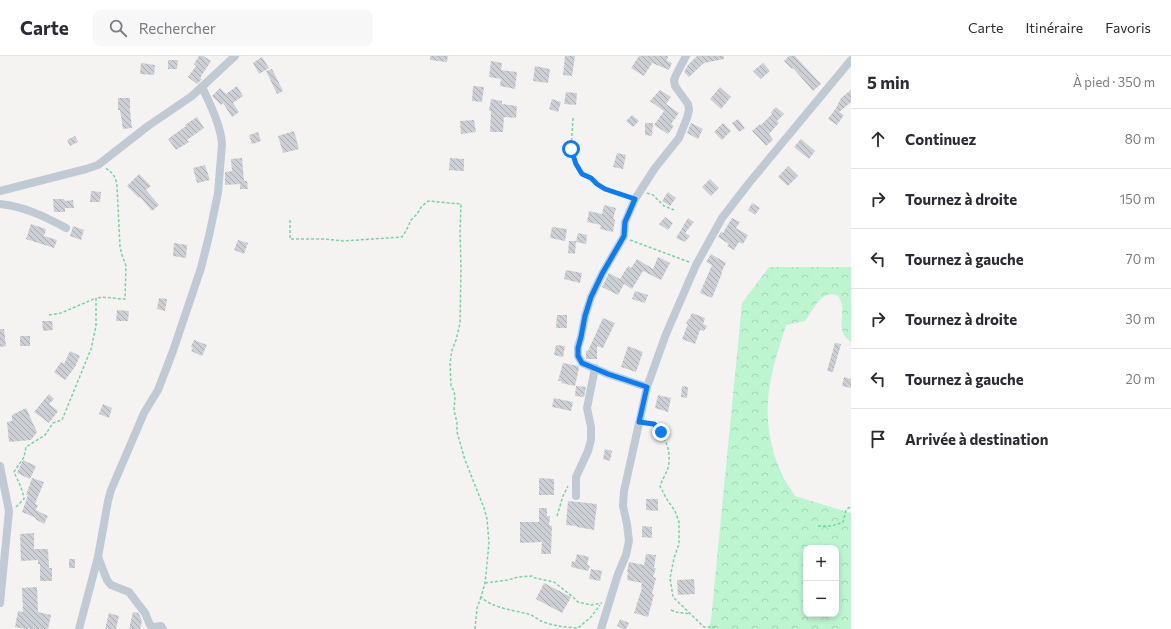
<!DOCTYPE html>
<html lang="fr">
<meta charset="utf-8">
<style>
body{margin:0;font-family:Commissioner,sans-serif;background:#f7f7f7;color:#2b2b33}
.controls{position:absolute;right:12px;bottom:12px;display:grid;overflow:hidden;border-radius:8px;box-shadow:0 2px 6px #0003}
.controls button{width:36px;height:36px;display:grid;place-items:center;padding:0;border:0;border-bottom:1px solid #e1e1e2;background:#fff;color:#2b2b33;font:20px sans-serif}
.stop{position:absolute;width:12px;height:12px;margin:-9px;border:3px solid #087cf9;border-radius:50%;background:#fff}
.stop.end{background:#087cf9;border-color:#fff;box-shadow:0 1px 4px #0008}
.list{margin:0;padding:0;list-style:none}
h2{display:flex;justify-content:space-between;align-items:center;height:52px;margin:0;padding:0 16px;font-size:17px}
h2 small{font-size:13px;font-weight:400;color:#7c7c81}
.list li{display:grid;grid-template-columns:26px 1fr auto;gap:12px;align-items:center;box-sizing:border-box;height:60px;padding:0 16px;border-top:1px solid #e1e1e2}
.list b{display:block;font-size:15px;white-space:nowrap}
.list em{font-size:13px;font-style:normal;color:#7c7c81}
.icon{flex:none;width:22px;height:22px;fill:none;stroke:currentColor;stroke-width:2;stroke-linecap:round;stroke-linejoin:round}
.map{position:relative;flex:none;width:851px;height:573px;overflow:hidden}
header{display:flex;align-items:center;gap:24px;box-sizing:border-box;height:56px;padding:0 20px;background:#fff;border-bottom:1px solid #e1e1e2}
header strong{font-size:19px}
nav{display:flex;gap:22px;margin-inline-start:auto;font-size:14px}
.search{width:280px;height:36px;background:#f7f7f7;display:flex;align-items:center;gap:10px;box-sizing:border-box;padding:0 14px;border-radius:8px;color:#7c7c81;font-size:15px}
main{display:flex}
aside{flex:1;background:#fff}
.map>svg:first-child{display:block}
</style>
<header>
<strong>Carte</strong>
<div class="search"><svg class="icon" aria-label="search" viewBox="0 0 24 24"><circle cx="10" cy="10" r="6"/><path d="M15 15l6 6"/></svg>Rechercher</div>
<nav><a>Carte</a><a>Itinéraire</a><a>Favoris</a></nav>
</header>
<main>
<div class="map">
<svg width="851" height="573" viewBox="0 0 851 573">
<defs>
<pattern id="forest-crowns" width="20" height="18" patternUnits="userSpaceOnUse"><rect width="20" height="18" fill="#bef5d1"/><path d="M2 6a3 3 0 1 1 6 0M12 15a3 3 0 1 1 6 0" fill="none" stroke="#a5d4b6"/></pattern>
<pattern id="building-back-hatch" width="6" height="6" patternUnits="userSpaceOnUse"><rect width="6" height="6" fill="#ccd0d5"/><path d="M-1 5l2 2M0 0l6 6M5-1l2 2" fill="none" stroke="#a8acb0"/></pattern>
</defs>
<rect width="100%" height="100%" fill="#f5f2f2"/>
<!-- forest -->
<path fill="url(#forest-crowns)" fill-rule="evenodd" d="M769,211h82v75c-15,-11 -7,-22 -9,-36 0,-3 -2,-6 -3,-9 -16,-11 -26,14 -34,24l-19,4c-5,18 -12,36 -15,54 -7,31 -3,64 10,93 3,9 10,16 14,24l56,17v116h-143l3,-9 31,-317zM806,492h30v66h-30z"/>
<!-- building -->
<g fill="url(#building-back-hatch)">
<path d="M199,0h4l8,5 -11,17 2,1 -5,5 -9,-7 8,-11 -2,-2z"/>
<path d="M430,0h18l-1,6 -17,-2z"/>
<path d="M565,0h10l-3,20 -9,-1z"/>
<path d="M639,0h29l-1,5 5,2 -3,7 -17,-7 -8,13 -13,-8z"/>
<path d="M697,0h27v3l-20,4 -15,14 -5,-5 4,-7z"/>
<path d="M789,0h6l26,28 -8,7 -20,-23 -1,1 -8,-8z"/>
<path d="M262,1l7,11 -10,6 -6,-11z"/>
<path d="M168,4h10l-1,9h-9z"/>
<path d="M491,5l11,2 -1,7 16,2 -2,17 -15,-3 1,-7 -12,-2z"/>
<path d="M141,7l14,2 -1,10 -14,-1z"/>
<path d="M763,7l7,8 -9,8 -8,-8z"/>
<path d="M535,10l15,3 -2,14 -15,-2z"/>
<path d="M272,13l11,22 -6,3 -11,-23z"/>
<path d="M237,30l6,10 -10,7 6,9 -7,5 -9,-14 -2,2 -9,-9 8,-8 6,6z"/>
<path d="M473,30l11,1 -2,15 -10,-1z"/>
<path d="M720,31l11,10 -10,12 -11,-10z"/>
<path d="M660,34l11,7 -5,7 13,9 -8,11 3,2 -6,8 -14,-9 10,-14 -14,-10z"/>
<path d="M851,34v12l-12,10 5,3 -7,10 -9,-6 8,-11 5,-10z"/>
<path d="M566,36l11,1 -1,12 -12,-1z"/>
<path d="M118,42h12v13l2,17 -9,1 -3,-19h-2z"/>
<path d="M491,43l11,2v3l15,2 -1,12 -12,-1 -1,15h-13l1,-21h-2z"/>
<path d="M552,43l9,3 -3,10 -9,-3z"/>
<path d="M776,51l8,7 -7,7 2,2 -10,11 4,6 -7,6 -8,-9 -6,-6 8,-7 1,1 11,-11 -1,-2z"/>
<path d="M632,59l7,6 -6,6 -7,-6z"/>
<path d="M197,61l7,11 -17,12 2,2 -13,8 -8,-11 18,-13 -1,-1z"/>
<path d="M738,63l7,9 -6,4 -7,-9z"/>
<path d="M474,64l2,12 -15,2 -1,-13z"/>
<path d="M645,67h8l-1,13 -7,-1z"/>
<path d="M691,67l12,6 -5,10 -11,-6z"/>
<path d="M723,67l8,8 -9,9 -8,-8z"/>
<path d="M294,75l5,18 -16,4 -5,-17z"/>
<path d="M258,76l3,9 -9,3 -3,-9z"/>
<path d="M75,80l3,6 -8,4 -3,-6z"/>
<path d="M801,83l14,12 -6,8 -15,-12z"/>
<path d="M617,97l9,2 -3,14 -10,-2z"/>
<path d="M242,102l2,23h3l1,8h-8v-5l-15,1v-13l7,-1 -1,-12z"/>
<path d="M450,102l14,1v12l-15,-1z"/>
<path d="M205,109l5,15 -13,3 -4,-15z"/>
<path d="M788,110l10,10 -10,10 -10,-9z"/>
<path d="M139,118l12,12 -5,4 13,15 -7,6 -12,-14 -1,1 -12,-12z"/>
<path d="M710,123l9,9 -8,8 -9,-9z"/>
<path d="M91,135l10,1 -1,10h-10z"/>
<path d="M668,136l8,6 -6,8 -8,-5z"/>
<path d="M53,143h11l1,2 8,-1 1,8h-9v4h-11z"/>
<path d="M752,147l8,5 -5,7 -7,-5z"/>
<path d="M604,149l12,3 -3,11 2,1 -2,12 -13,-3 1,-4 -14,-3 2,-11 13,3z"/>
<path d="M665,161l8,6 -5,7 -9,-6z"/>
<path d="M688,162l6,4 -9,11 5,3 -5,6 -9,-4z"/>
<path d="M732,162l8,4 -4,6 12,7 -5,9 -4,-2 -5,8 -7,-4 2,-2 -11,-7 3,-5 2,1z"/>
<path d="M31,168l15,5 -2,7 13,4 -3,8 -28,-9z"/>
<path d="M73,170l11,4 -3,10 -11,-4z"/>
<path d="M552,171l15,2 -2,12 -15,-3z"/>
<path d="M578,177l9,2 -1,9 -10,-2z"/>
<path d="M238,184l10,3 -4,11 -10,-4z"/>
<path d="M569,185h7l-1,13 -7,-1z"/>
<path d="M174,187l13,2 -1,13 -13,-2z"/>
<path d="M711,198l15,9 -5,10h1l-10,25 -12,-5 12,-28 -6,-3z"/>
<path d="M658,201l12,6 -9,17 -18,-9 -11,18 -8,-5 -6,11 -16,-8 7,-14 11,6 8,-13 3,2 6,-9 16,10z"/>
<path d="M566,214l16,3 -2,10 -16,-4z"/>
<path d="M635,235l13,4 -3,8 -13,-4z"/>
<path d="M159,242l8,1 -2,12 -8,-2z"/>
<path d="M117,254l12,1 -1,10h-12z"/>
<path d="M692,257l13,5 -2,6 4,2 -3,5 -4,-1 -5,14 -13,-5 6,-15h-2l2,-5 1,1z"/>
<path d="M557,259h10v13h-11z"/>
<path d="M603,262l12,5 -12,25 -6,-2v13h-11v-8h2z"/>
<path d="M42,265h10l1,9 -10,1z"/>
<path d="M0,273h4l2,17 -6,1z"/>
<rect x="20" y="280" width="10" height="10"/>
<path d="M194,284l13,5 -5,11 -11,-5 2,-3 -2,-1z"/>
<path d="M835,287l6,1 -8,28 -6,-1z"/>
<path d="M556,289l9,1 -2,11 -9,-2z"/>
<path d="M628,290l15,6 -7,20 -15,-5z"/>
<path d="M70,295l10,5 -5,11 -10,13 -11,-8 7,-10 3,2z"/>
<path d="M563,307l15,3 1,2 -4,18 -14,-3 1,-2h-4z"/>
<path d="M844,321l7,2v9l-9,-2z"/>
<path d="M576,330l10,1 -2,10 -9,-1z"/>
<path d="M682,330l6,1 -1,11 -6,-1z"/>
<path d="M49,338l5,5 -5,5 9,7 -9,12 -15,-11z"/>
<path d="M658,339l13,3 -3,14 -13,-4z"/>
<path d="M554,342l19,4 -2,9 -19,-4z"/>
<path d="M103,348l9,4 -3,10 -10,-4z"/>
<path d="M26,352l11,24 -6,8 -22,2 -2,-20 5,-1v-6z"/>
<path d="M605,393l7,2 -2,10 -7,-2z"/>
<path d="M23,404l13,6 -6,13 -13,-6z"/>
<path d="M32,422l12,4 -9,22 3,1 -2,5 12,6 -4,8 -9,-5 1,-1 -14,-6 6,-17h-2z"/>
<path d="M539,422l15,1v16h-15z"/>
<path d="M646,443h12v12l-12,-1z"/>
<path d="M568,445l29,3 -3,26 -17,-3v-1l-11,-1z"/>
<path d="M539,452h8v8h3l-1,9 3,1 -1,28h-10l1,-12 -22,1v-21h19z"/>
<path d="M642,470l10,1v11l-10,-1z"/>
<path d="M34,477v16h14l1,19h3v13h-12v-17h-2v-4l-17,1 -1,-27z"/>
<path d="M577,498l12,3 -2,8 3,1 -2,5 -17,-4 1,-6 3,1z"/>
<path d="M646,498l10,1 -2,13h2l-3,9 3,1 -4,16 2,1 -6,22 -14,-4 8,-25 -1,-1 1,-4 -15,-3 1,-8h-1l2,-10 15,3z"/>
<rect x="69" y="503" width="6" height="9"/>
<path d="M591,513l11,2 -2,10 -11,-2z"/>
<path d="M694,523l1,15 -17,1 -1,-15z"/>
<path d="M544,527l27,14 -9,16 -26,-14z"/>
<path d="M37,531l1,25 13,3 -3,14h-23l-10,-2 3,-16 5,1 -1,-24z"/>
<path d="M133,556l5,1 2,3 2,5 -2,8h-11z"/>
<path d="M109,557l10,3 -3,13h-11z"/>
<path d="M620,563l9,4 -3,6h-3l-6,-3z"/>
</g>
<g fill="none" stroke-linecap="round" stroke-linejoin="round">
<!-- path -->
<g stroke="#72d7a1" stroke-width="1.5" stroke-dasharray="3 2" stroke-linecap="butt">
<path d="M573,62l-2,31 4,16 7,9 9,4 6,6 8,5 23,8"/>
<path d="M647,137l6,2 11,11 10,4"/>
<path d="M290,164v19h34l19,2 59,-4 4,-6 5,-11 6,-6 4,-7 7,-6 33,3 -1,27 1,37 -1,55 -4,17 -4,10 -2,13 1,23 3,5 1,7 -1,12 3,13v9l8,28 19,48 3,11 2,24 -4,40 -4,14c11,11 32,13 47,17 5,1 9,5 13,7 12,5 24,6 37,7l13,-11 9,-12"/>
<path d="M630,184l59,22"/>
<path d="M49,259l12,-2 35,-15"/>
<path d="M646,367l8,1c11,13 18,26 14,44 -2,6 -6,12 -8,18l6,12 9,13 4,11v22l-5,14 -4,20 3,19 31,30h14"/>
<path d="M16,451l8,-8c-1,-9 -6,-18 -10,-27l10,-15 2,-10 19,-12 8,-12 9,-3 29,-71 5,-23v-28c10,-2 19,1 29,1l1,-33 -4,-11 -2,-8 -3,-61c-1,-8 -4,-14 -12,-18"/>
<path d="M557,460l6,-20 5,-10"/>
<path d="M818,470h14l11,-4 3,-12 5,-4"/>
<path d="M485,527l23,-3 10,-3 14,-1 3,2 19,4 19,15 5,5 13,3 11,-2"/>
<path d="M671,554c8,4 11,2 19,4"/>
<path d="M475,573l2,-21 4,-11"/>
</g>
<!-- minor -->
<g stroke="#bfcad3" stroke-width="8">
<path d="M0,135l86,-22 12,-4 50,-39 44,-30 43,-40"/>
<path d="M0,148c25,3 44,12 66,24"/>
<path d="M647,331l-39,-13 -26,-11 -4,-7v-9l3,-10 4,-21 6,-19 11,-23 22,-38 1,-14 10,-23 20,-31 24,-30 8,-20 2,-8 -1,-6 -13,-18 -1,-6 2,-5 10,-19"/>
<path d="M0,410l9,45 -9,92"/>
<path d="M576,440v-19l12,-26 3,-11v-13l-4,-19 8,-40"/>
<path d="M98,501l9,23 4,5 18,7 16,21 5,12 3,2 8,-1 2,3"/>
<path d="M79,573l19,-72 10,-56 3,-11 33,-77 14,-23 15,-39 28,-83 8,-32 9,-43 4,-49c-1,-18 -12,-40 -20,-57"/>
<path d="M601,573l17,-55 8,-19 3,-14 -2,-17 -4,-18 1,-15 23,-104 19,-53 30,-69 26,-47 27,-35 102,-123"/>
</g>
</g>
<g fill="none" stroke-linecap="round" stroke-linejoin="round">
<!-- route -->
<path stroke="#087cf9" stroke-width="5" d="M571,93l5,15 6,10 9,4 6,6 8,5 30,10 -10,23 -1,14 -22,38 -11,23 -6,19 -4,21 -3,11v8l4,7 26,11 39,13 -8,35 15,2 7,8"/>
</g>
</svg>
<div class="controls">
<button>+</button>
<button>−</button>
</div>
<div class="stop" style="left:571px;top:93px"></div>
<div class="stop end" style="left:661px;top:376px"></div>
</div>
<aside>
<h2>5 min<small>À pied · 350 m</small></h2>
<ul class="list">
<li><svg class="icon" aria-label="ahead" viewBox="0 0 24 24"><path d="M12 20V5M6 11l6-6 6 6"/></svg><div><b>Continuez</b></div><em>80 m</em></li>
<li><svg class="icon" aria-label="right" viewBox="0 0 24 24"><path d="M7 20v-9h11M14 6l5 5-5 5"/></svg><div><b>Tournez à droite</b></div><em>150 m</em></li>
<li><svg class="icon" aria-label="left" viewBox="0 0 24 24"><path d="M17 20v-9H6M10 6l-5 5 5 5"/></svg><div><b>Tournez à gauche</b></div><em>70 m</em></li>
<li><svg class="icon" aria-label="right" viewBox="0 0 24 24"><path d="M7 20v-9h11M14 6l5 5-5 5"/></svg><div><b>Tournez à droite</b></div><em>30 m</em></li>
<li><svg class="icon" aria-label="left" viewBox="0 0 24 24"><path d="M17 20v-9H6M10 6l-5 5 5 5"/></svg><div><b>Tournez à gauche</b></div><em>20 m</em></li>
<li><svg class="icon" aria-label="arrive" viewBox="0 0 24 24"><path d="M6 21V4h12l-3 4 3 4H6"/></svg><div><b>Arrivée à destination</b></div></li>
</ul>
</aside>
</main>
